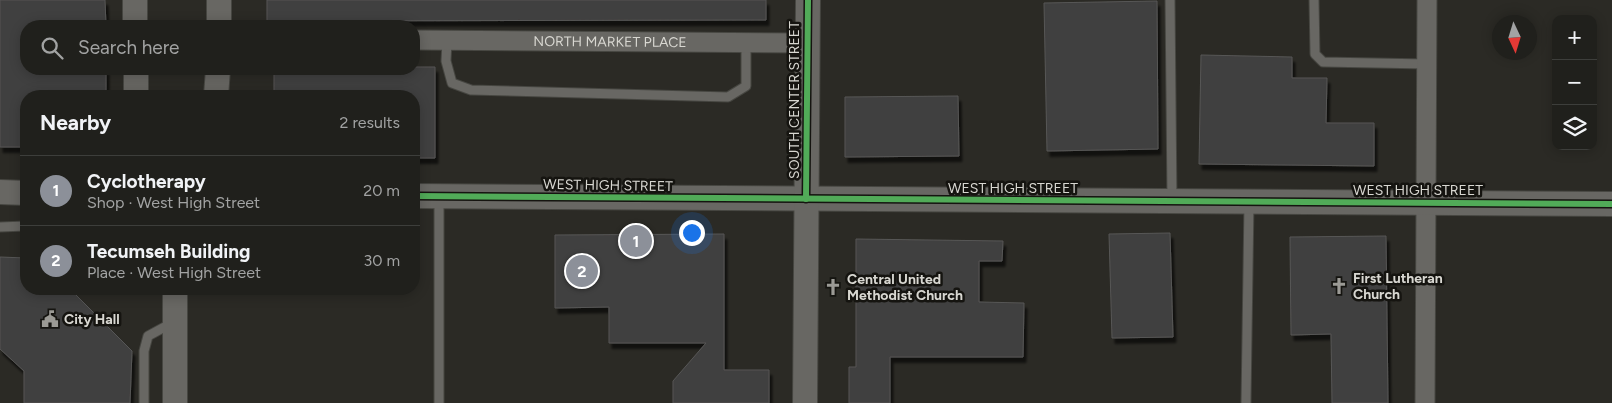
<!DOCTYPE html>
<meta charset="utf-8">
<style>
body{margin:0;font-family:Figtree,sans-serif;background:#282825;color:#f1f3f6}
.controls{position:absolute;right:15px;top:15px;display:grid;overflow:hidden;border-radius:10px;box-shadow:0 2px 12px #0003}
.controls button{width:45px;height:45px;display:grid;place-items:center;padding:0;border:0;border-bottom:1px solid #3d3e3b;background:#20201c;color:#f1f3f6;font:25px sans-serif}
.compass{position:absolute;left:1492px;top:15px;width:45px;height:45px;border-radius:50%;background:#20201c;box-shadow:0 2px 12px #0003;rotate:176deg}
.you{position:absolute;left:691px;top:232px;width:18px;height:18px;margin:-12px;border:4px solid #fff;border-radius:50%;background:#1a73e8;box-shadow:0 0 0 8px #1a73e833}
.badge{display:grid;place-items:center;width:32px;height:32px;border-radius:50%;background:#8c9099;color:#fff;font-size:16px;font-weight:700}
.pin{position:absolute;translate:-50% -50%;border:2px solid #fff;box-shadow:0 1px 5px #0006}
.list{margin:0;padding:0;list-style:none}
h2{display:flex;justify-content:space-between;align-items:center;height:65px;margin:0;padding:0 20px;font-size:21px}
h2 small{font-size:16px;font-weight:400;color:#a2a3a3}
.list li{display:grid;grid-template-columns:32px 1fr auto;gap:15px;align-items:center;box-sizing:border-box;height:70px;padding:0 20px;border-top:1px solid #3d3e3b}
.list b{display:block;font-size:19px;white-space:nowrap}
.list p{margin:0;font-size:16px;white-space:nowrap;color:#a2a3a3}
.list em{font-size:16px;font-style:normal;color:#a2a3a3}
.icon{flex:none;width:28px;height:28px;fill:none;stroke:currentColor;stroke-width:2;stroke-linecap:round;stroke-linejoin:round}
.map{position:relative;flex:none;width:1612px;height:403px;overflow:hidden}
.search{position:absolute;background:#20201c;box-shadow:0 2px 12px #0003;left:20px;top:20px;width:400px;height:55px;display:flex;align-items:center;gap:12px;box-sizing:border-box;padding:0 18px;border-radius:20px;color:#a2a3a3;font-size:19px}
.panel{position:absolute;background:#20201c;box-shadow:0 2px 12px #0003;left:20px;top:90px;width:400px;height:205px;border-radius:20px}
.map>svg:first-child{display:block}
</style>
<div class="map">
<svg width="1612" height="403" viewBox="0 0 1612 403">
<defs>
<filter id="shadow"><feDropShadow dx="3" dy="5.5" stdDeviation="1" flood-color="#0009"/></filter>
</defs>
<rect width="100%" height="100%" fill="#2b2a25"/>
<!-- building -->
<g fill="#403f3f" stroke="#575756" filter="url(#shadow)">
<path d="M0,0h105l1,26h-80v43h80v27h-80v51h-26z"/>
<path d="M267,0h499v20l-499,1z"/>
<path d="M1157,1l1,148 -111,2 -3,-148z"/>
<path d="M1201,55l91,2v21h35l-1,45h48v43l-175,-2z"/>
<path d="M414,67h21v91h-21v-62h-140v-27h140z"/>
<path d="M958,96l1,60 -114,1v-60z"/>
<path d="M1170,233l3,104 -61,1 -3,-104z"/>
<path d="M724,234v136h45v33h-96v-22l33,-38h-97v-36l-54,1v-73z"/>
<path d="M1386,236l2,167h-56l-1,-69 -40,1 -1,-98z"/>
<path d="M856,239l147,2 -1,20h-23v41l45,1 -1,54h-133v46h-41v-36h7z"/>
<path d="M0,257l26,1v31h44l62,62 -2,52h-106v-32l-24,-22z"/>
</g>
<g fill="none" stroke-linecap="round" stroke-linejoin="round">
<!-- service casing -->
<g stroke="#464641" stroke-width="11">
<g id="service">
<path d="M1170,0l2,201"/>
<path d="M1314,0l1,54 8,8 104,2"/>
<path d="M447,41l-1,20 6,22 19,7 257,7 18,-11v-43"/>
<path d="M0,227l26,-1"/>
<path d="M144,403v-52l4,-15 24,-13"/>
<path d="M439,403v-207"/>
<path d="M1246,403l3,-201"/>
</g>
</g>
<!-- minor casing -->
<g stroke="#464641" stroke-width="21">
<g id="minor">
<path id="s1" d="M414,40l393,3"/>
<path d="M1425,403l2,-403"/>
</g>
</g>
<!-- tertiary casing -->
<g stroke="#464641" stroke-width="26">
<g id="tertiary">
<path d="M135,0v26"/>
<path d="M219,0v26"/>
<path d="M136,69v27"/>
<path d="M216,96l2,-27"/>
<path d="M0,192l26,1"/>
<path d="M414,196l1198,8"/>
<path d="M175,289v114"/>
<path d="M805,403l3,-403"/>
</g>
</g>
<!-- service -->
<use href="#service" stroke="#686763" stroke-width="9"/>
<!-- minor -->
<use href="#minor" stroke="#686763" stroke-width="19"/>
<!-- tertiary -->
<use href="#tertiary" stroke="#686763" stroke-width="24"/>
<!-- cycleway casing -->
<g stroke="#151410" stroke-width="9">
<g id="cycleway">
<path d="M414,196l1198,8"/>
<path d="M806,199l2,-199"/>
</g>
</g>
<!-- cycleway -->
<use href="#cycleway" stroke="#51ab58" stroke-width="6"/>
</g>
<!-- icons -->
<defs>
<g id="church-bare" transform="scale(1.35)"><path d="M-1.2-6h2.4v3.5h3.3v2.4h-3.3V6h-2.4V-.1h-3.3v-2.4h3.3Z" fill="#9b9a95" stroke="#151410" stroke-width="2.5" paint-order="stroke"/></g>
<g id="civic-bare" transform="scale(1.35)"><path d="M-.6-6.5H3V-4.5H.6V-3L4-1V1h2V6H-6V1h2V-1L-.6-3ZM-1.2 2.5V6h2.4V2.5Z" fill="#9b9a95" stroke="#151410" stroke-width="2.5" paint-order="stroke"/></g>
</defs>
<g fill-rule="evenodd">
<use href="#church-bare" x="1339" y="286"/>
<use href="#church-bare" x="833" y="287"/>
<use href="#civic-bare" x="50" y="319"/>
</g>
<g text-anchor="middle" stroke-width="5" stroke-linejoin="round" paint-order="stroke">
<!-- street labels -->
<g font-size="14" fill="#d8d7d1" stroke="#151410">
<text dy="5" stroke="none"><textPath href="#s1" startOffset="196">NORTH MARKET PLACE</textPath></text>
<text transform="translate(794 100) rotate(-90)" y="5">SOUTH CENTER STREET</text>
<text transform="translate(608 185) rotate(1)" y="5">WEST HIGH STREET</text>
<text x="1013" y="193">WEST HIGH STREET</text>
<text x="1418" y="195">WEST HIGH STREET</text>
</g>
<!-- poi labels -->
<g font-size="14" font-weight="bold" fill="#d8d7d1" stroke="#151410" text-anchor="start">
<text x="1353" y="283">First Lutheran<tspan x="1353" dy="16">Church</tspan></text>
<text x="847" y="284">Central United<tspan x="847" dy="16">Methodist Church</tspan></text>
<text x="64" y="324">City Hall</text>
</g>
</g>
</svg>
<div class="controls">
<button>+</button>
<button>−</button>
<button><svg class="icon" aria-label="layers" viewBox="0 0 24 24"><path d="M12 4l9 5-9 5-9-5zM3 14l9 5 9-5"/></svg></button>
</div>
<svg class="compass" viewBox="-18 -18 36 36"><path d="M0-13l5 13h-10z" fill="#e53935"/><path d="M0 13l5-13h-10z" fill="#a2a3a3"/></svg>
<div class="you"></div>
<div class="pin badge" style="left:636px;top:241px">1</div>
<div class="pin badge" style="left:582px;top:271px">2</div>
<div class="search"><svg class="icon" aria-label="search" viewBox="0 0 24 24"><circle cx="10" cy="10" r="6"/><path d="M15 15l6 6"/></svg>Search here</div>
<section class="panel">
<h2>Nearby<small>2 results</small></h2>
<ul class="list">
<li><span class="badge">1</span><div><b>Cyclotherapy</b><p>Shop · West High Street</p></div><em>20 m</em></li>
<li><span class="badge">2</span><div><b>Tecumseh Building</b><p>Place · West High Street</p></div><em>30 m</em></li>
</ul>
</section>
</div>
